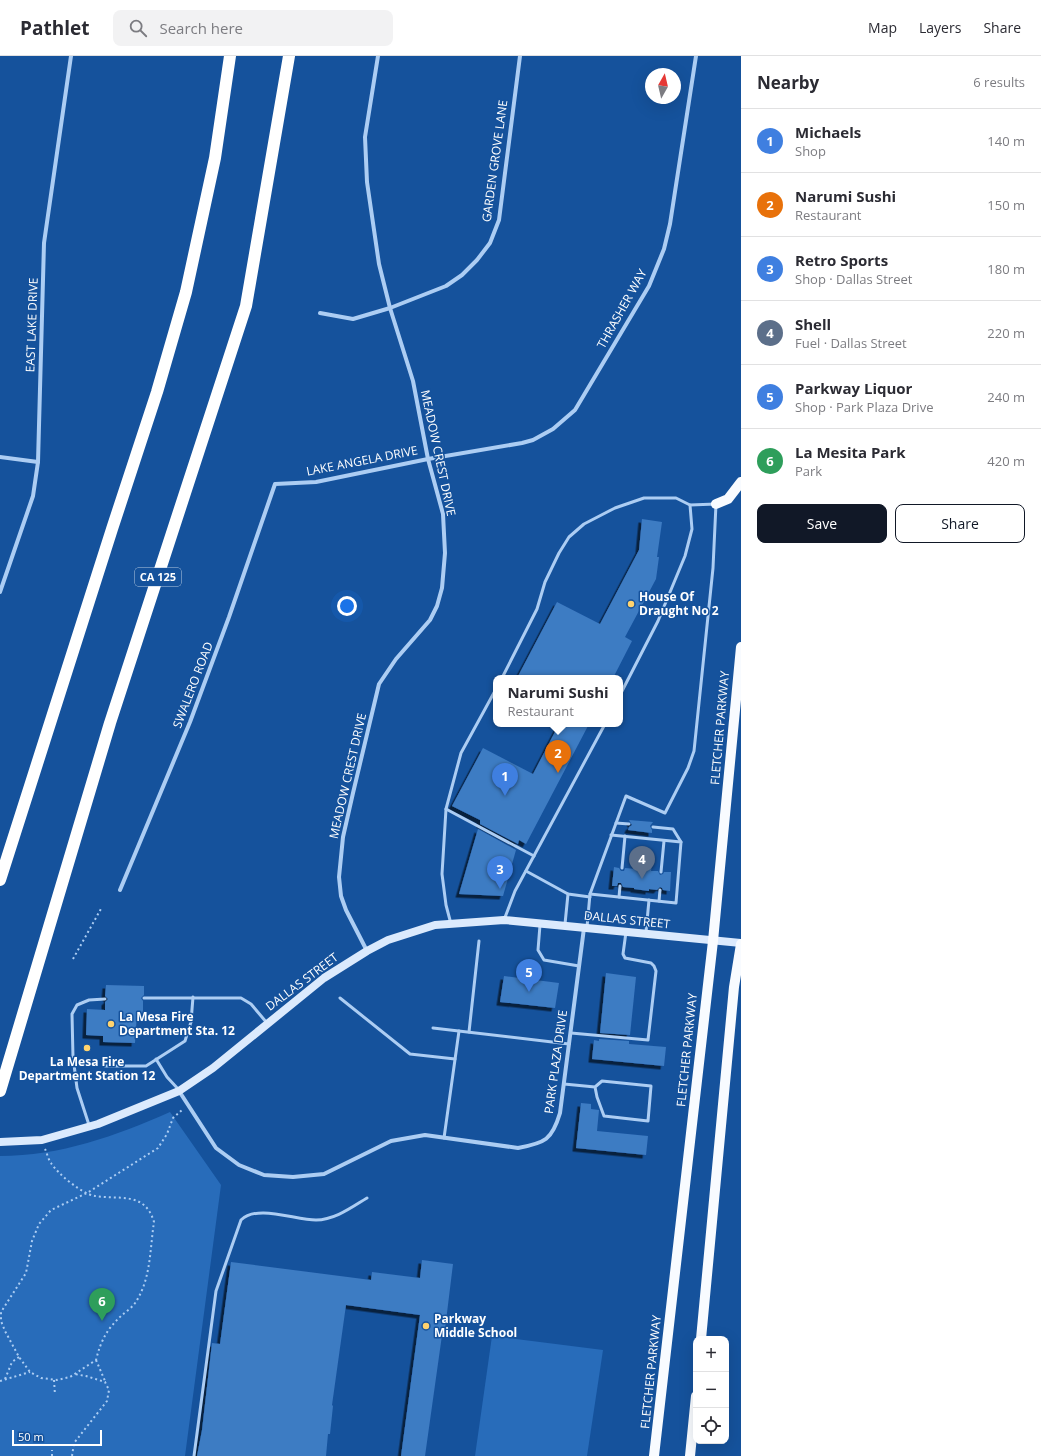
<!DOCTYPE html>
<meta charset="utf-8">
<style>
body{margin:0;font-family:"Open Sans",sans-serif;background:#f2f2f3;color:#2b2b33}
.controls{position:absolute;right:12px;bottom:12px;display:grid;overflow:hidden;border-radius:8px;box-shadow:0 4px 16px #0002}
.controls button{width:36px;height:36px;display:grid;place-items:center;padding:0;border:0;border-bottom:1px solid #e1e1e2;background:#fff;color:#2b2b33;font:20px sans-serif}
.compass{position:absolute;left:645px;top:12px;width:36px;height:36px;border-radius:50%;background:#fff;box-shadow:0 4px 16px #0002;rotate:8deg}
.scale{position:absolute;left:12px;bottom:10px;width:90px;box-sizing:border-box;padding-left:4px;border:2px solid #fff;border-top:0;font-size:11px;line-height:14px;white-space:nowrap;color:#fff;-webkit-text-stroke:3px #15529c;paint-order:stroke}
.you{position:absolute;left:347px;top:550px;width:14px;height:14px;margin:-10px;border:3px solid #fff;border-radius:50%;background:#1a73e8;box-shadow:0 0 0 6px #1a73e833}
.badge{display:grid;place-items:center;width:26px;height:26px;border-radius:50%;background:#111827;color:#fff;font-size:13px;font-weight:700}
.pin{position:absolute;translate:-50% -33px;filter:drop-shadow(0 1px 2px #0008)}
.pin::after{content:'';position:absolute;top:21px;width:14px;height:12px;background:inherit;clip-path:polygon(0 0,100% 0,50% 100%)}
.popup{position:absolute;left:493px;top:619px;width:130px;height:52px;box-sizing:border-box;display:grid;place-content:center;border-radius:8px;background:#fff;filter:drop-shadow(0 1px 3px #0005);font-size:13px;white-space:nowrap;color:#7c7c81}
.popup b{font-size:15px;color:#2b2b33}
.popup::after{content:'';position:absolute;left:50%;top:100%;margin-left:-8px;border:8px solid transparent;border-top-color:#fff}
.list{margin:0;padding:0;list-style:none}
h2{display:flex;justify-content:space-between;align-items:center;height:52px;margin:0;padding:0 16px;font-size:17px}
h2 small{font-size:13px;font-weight:400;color:#7c7c81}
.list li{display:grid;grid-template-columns:26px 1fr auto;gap:12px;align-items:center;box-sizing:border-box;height:64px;padding:0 16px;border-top:1px solid #e1e1e2}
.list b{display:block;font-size:15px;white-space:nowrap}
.list p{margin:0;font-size:13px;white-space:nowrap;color:#7c7c81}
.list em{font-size:13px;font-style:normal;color:#7c7c81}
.actions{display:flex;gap:8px;padding:12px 16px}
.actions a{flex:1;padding:9px 0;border:1px solid #111827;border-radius:8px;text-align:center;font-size:14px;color:#111827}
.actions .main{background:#111827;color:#fff}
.icon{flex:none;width:22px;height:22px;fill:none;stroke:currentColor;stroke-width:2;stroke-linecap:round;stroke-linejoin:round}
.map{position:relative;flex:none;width:741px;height:1400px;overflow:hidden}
header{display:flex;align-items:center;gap:24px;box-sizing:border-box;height:56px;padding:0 20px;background:#fff;border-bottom:1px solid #e1e1e2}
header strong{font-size:19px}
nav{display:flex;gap:22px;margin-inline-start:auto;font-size:14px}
.search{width:280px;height:36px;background:#f2f2f3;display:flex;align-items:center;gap:10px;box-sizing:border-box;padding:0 14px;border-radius:8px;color:#7c7c81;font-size:15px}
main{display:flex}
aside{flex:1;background:#fff}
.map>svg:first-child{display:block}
</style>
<header>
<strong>Pathlet</strong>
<div class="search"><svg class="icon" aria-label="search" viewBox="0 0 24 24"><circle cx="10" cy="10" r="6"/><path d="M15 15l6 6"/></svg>Search here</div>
<nav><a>Map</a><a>Layers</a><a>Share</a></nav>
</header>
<main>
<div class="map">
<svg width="741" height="1400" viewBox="0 0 741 1400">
<defs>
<filter id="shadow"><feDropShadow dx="-3.5" dy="3.5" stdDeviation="0" flood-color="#0009"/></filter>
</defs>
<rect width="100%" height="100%" fill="#15529c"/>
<!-- green -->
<g fill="#286cba">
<path d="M170,1056l51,73 -36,271h-185v-300c60,0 116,-20 170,-44z"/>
<path d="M492,1280l111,14 -16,106h-112z"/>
</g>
<!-- building -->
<g fill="#3e7bc3" filter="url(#shadow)">
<path d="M642,463l20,3 -5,35h2l-3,22 -31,58 7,4 -19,37h-96l40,-76 43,22 39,-74z"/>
<path d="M559,668h30l-63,120 -7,-4 -1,4 -38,-20v-4l-28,-14 31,-58 50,26z"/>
<path d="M629,764l24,2 -3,4 2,4v3l-24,-3 1,-3 3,-2z"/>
<path d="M478,773l38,21 -13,46 -44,-2z"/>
<path d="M637,807l15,1 -1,7h7l2,4 3,-1 1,-2h7l-1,19 -7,-1 -1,-2 -2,-1 -3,3 -8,-1v2l-15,-2v-1l-11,-1 -2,-4h-3l-1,3h-5l2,-19 5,1 2,3h3l1,-3 11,1z"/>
<path d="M606,917l30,4 -6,58 -30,-2z"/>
<path d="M504,920l55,7 -4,25 -55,-6z"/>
<path d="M106,929l38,1v9l-3,3 2,3v12h-6l-2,30 -32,-1v-6l-17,-1 1,-26 18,1v-8l3,-3 -3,-3z"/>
<path d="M599,983l30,2v3l37,3 -2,19 -72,-7 2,-19 5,1z"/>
<path d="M581,1047l10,1v5l8,1 -2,21 51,5 -2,19 -70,-7z"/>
<path d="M422,1204l31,4 -8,65 -2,-1 -18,128h-24l19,-141 -74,-10 -14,100 1,1 -3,28h-2l-2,22h-129l5,-26 10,-87 8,1 11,-82 140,18 1,-8 48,6z"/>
</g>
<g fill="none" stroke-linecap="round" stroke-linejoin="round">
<!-- path -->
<g stroke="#accdf3" stroke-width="2" stroke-dasharray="2 3" stroke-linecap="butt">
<path d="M73,903l29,-52"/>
<path d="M45,1093c2,4 3,10 6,14 7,11 31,31 44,33 24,4 50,-5 59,26 -4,26 -3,55 -17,78 -3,6 -10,11 -15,15 -15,14 -21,25 -26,45l-26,17 -13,3 -16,-2 -11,-6 -11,-15 -14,-26 -4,-10v-9l25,-39 6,-32 7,-17 12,-14 36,-17 71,-45 9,-14 6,-16 9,-8"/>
<path d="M96,1304l9,21"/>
<path d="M5,1323l7,-17 7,-5"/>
<path d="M54,1324l1,15"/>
<path d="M0,1325l30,-9"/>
<path d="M52,1400v-6"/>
<path d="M72,1400l2,-13 33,-42 2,-11 -4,-8 -19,-6 -12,-2"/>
</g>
<!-- lane -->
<g stroke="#accdf3" stroke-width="3">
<path d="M502,622l35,-69 8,-27 14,-29 10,-16 15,-13 31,-16 29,-10h32l14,7"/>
<path d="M446,753l88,47"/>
<path d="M616,767l13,1"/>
<path d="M653,771l20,2 8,13"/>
<path d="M622,812l3,-32"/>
<path d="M526,815l42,23 22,3"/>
<path d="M661,816l3,-31"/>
<path d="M590,838l86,9 5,-61 -70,-7"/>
<path d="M619,841l1,-11"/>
<path d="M659,845l1,-11"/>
<path d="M504,864l11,-29 90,-167"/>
<path d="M451,868l-5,-19 -4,-31 4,-65 15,-56 35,-64"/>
<path d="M565,868l3,-30"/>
<path d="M540,869l-2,25 6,10 35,6"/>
<path d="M587,871l3,-33 36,-98 39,17 23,-45 6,-17 19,-183 3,-64 -26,1 2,24 -7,27 -27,65 -38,74"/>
<path d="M646,876l3,-32"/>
<path d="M144,942h97l10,6 16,19"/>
<path d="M340,942l70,56 45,5"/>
<path d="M433,972l136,16"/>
<path d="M469,976l10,-91"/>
<path d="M571,977l77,7 8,-69 -2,-5 -3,-3 -26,-5 -2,-4 3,-22"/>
<path d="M156,1003l11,18 12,13"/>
<path d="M105,1010h41l39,-25 6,-19 2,-25"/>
<path d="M564,1028l31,3 7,-6 49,5 -3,35 -44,-5 -7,-19 -2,-10"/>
<path d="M89,1069l-12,-37 -4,-31 -1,-43 5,-9 12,-5 16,-1"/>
<path d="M444,1082l15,-107"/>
<path d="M194,1400l22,-165 25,-71c16,-16 54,0 75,0 19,0 36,-13 51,-22"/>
</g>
<!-- street -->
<g stroke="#accdf3" stroke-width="4">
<path d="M320,257l33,6 37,-11 56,-22 16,-11 15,-15 13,-17 9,-23 21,-164"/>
<path d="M0,401l38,5"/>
<path d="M0,536l33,-96 5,-34 6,-219 27,-187"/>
<path d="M120,834l70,-168 39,-105 46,-133 41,-2 112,-23 94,-16 11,-3 20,-11 22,-19 74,-124 15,-37 6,-25 26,-168"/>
<path d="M367,895l-21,-41 -5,-14 -2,-19 4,-40 10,-44 26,-109 17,-25 34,-39 7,-14 5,-18 3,-35 -2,-39 -15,-55 -15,-78 -23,-73 -11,-44 -12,-82 -2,-45 13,-81"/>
<path d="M179,1035l37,57 23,17 25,10 29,2 31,-3 67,-33 34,-6 93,13c27,-5 34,-8 42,-35l24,-185"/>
</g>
<!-- secondary -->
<path stroke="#dbeafd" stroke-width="8" d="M0,1086l42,-2 56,-16 81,-33 34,-23 111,-90 43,-27 21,-11 47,-15 69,-5 237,23"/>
<!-- primary -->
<g stroke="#f8fbff" stroke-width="10">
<path d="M716,448l12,-5 13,-17"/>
<path d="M701,1283l33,-352 7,-43"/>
<path d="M654,1400l59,-515 28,-294"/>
<path d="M690,1400l6,-60"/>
</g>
<!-- highway -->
<g stroke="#fff" stroke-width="12">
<path d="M0,824l112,-351 45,-137 29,-100 29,-134 15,-102"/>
<path d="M0,1035l110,-368 136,-417 43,-250"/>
</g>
</g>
<!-- markers -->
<g fill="#ffd36e" stroke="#15529c" stroke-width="1.5">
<circle cx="631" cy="548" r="4"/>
<circle cx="111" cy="968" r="4"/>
<circle cx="87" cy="992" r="4"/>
<circle cx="426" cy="1270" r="4"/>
</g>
<g text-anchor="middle" stroke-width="3" stroke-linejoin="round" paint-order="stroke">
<!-- shield labels -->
<rect fill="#15529c" stroke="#b9cbe1" stroke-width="1" x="135" y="512" width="46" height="18" rx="3"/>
<g font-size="11" font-weight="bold" fill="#fff">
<text x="158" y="525">CA 125</text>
</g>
<!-- street labels -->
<g font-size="12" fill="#fff" stroke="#15529c">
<text transform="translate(495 105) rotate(-82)" y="4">GARDEN GROVE LANE</text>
<text transform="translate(622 253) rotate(-61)" y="4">THRASHER WAY</text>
<text transform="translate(32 269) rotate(-88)" y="4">EAST LAKE DRIVE</text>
<text transform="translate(438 397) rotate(78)" y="4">MEADOW CREST DRIVE</text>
<text transform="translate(362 405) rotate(-11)" y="4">LAKE ANGELA DRIVE</text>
<text transform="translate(193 629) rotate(-69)" y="4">SWALERO ROAD</text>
<text transform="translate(720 672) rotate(-85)" y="4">FLETCHER PARKWAY</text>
<text transform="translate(348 720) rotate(-77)" y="4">MEADOW CREST DRIVE</text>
<text transform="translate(627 864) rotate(6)" y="4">DALLAS STREET</text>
<text transform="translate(302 926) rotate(-37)" y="4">DALLAS STREET</text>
<text transform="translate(687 994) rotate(-84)" y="4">FLETCHER PARKWAY</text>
<text transform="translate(556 1006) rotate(-82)" y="4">PARK PLAZA DRIVE</text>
<text transform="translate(651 1316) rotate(-84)" y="4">FLETCHER PARKWAY</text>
</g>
<!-- poi labels -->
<g font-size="12" font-weight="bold" fill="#fff" stroke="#15529c" text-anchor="start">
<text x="639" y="545">House Of<tspan x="639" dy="14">Draught No 2</tspan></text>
<text x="119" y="965">La Mesa Fire<tspan x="119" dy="14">Department Sta. 12</tspan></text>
<text x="87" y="1010" text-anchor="middle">La Mesa Fire<tspan x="87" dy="14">Department Station 12</tspan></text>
<text x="434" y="1267">Parkway<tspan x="434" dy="14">Middle School</tspan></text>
</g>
</g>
</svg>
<div class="controls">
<button>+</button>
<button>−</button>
<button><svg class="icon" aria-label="locate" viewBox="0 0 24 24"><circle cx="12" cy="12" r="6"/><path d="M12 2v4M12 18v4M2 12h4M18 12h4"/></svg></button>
</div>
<svg class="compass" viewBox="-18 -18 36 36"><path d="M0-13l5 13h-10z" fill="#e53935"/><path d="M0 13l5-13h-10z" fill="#7c7c81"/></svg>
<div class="scale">50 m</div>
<div class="you"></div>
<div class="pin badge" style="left:505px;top:740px;background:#3f7fe0">1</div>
<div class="pin badge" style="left:558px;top:717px;background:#e8710a">2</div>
<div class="popup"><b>Narumi Sushi</b>Restaurant</div>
<div class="pin badge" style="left:500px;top:833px;background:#3f7fe0">3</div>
<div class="pin badge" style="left:642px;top:823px;background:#5c6f8a">4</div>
<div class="pin badge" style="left:529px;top:936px;background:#3f7fe0">5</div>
<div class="pin badge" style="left:102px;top:1265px;background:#2e9e5b">6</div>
</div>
<aside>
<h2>Nearby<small>6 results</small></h2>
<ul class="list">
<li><span class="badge" style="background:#3f7fe0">1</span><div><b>Michaels</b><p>Shop</p></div><em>140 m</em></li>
<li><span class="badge" style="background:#e8710a">2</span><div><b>Narumi Sushi</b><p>Restaurant</p></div><em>150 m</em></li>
<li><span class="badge" style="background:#3f7fe0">3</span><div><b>Retro Sports</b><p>Shop · Dallas Street</p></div><em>180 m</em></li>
<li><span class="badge" style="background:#5c6f8a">4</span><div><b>Shell</b><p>Fuel · Dallas Street</p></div><em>220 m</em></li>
<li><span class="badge" style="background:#3f7fe0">5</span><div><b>Parkway Liquor</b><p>Shop · Park Plaza Drive</p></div><em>240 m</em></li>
<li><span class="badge" style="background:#2e9e5b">6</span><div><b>La Mesita Park</b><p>Park</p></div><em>420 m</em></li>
</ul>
<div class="actions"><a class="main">Save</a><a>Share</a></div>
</aside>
</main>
